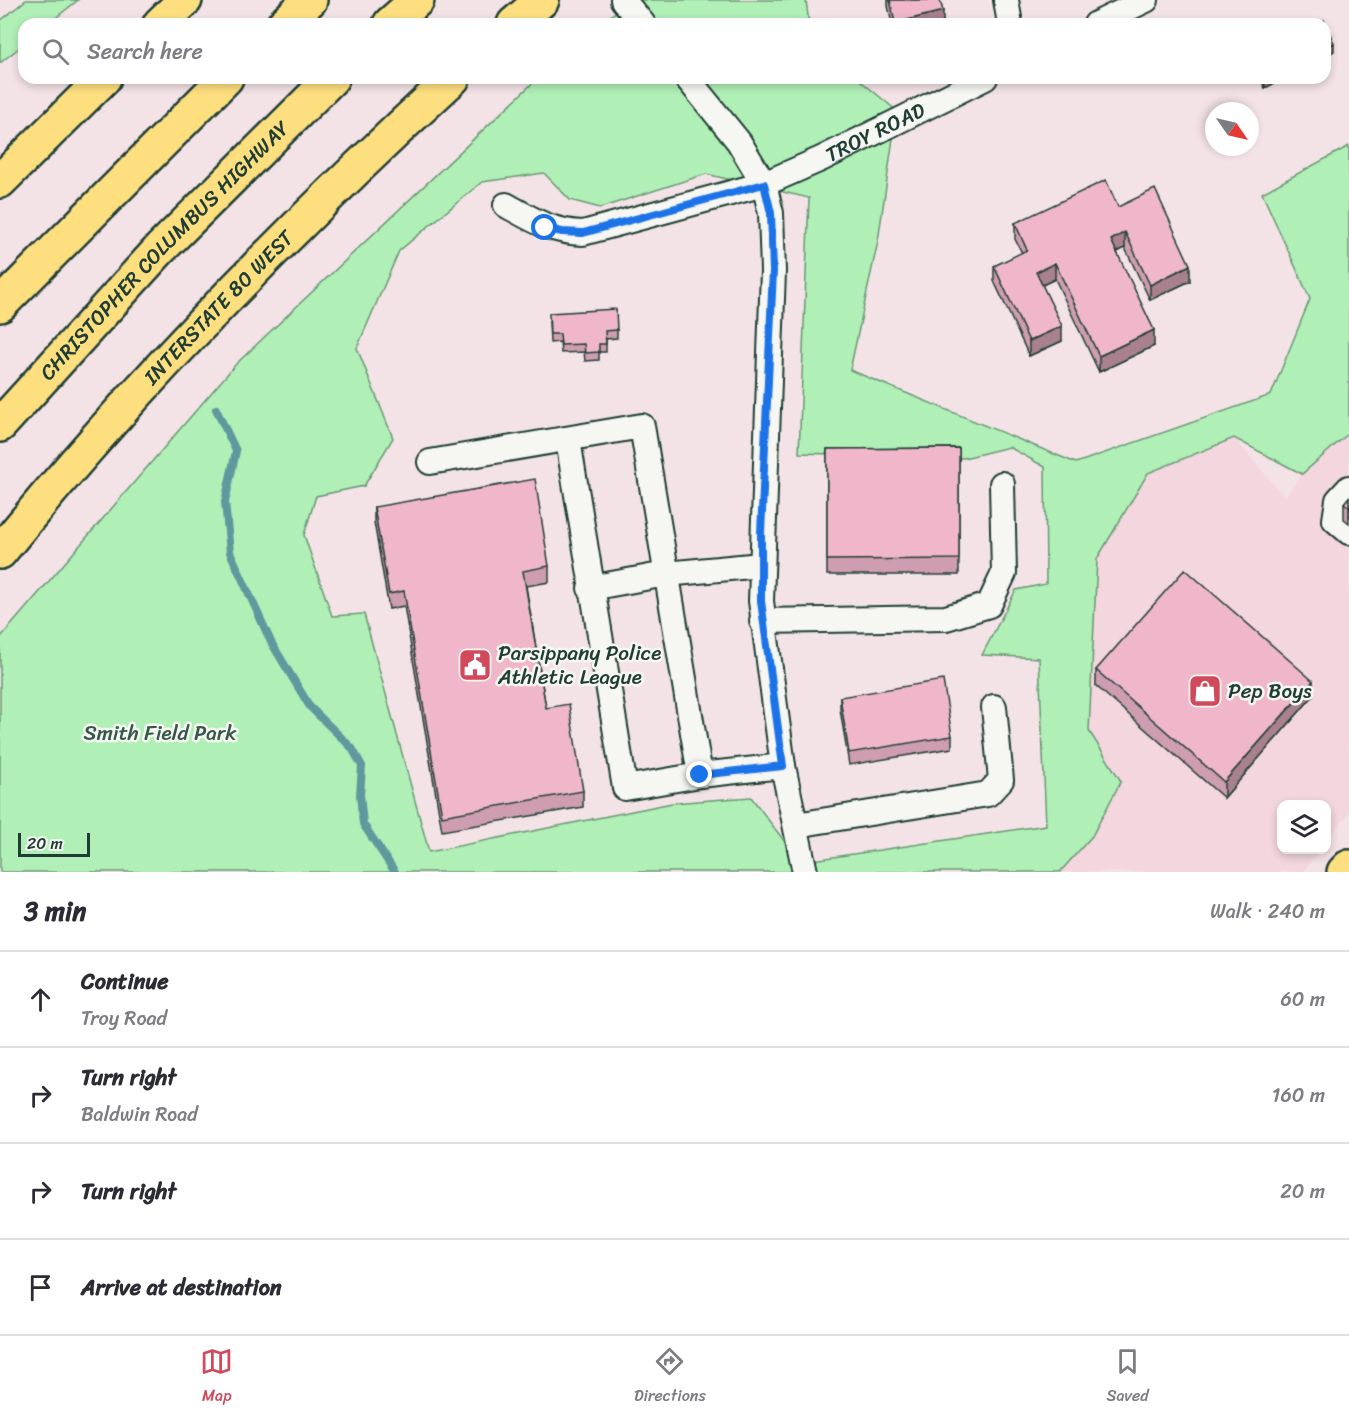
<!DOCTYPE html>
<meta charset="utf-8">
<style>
body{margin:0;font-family:Sriracha,sans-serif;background:#f2f2f3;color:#2b2b33}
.controls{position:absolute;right:18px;bottom:18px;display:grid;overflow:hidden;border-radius:12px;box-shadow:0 3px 9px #0003}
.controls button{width:54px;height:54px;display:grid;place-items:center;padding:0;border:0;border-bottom:2px solid #e1e1e2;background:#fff;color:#2b2b33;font:30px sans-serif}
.compass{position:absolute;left:1205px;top:102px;width:54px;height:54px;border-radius:50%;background:#fff;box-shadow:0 3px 9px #0003;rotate:124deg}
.scale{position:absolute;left:18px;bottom:15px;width:72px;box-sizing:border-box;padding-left:6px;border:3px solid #1f3d34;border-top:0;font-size:16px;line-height:21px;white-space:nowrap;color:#1f3d34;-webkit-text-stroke:4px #f6f6f2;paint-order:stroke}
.stop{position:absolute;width:18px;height:18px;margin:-14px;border:4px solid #1a73e8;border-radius:50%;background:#fff}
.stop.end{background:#1a73e8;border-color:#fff;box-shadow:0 2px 6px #0008}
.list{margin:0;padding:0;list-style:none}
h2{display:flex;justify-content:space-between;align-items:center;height:78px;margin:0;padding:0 24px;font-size:26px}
h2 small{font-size:20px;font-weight:400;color:#7c7c81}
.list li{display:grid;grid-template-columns:39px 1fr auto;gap:18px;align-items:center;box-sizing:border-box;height:96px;padding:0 24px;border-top:2px solid #e1e1e2}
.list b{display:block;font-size:22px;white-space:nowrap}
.list p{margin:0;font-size:20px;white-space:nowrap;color:#7c7c81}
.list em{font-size:20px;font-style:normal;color:#7c7c81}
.icon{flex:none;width:33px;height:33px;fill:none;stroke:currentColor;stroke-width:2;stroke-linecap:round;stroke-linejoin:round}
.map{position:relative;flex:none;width:1349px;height:872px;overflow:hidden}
.search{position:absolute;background:#fff;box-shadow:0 3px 9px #0003;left:18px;right:18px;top:18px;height:66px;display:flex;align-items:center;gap:15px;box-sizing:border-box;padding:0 21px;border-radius:18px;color:#7c7c81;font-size:22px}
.sheet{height:462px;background:#fff}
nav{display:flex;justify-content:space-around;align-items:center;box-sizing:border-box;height:84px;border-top:2px solid #e1e1e2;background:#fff;font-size:16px;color:#7c7c81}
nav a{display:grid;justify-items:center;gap:3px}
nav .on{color:#d1495b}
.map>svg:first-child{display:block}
</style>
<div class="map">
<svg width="1349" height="872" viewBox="0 0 1349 872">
<rect width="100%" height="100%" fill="#f4e3e6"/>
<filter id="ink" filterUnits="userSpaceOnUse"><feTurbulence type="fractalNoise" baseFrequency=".0167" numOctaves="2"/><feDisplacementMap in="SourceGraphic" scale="12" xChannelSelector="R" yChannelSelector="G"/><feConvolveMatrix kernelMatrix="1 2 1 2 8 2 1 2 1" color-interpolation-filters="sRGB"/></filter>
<g filter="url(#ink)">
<!-- built -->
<path fill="#f3d6de" d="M1349,427v386l-22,28 -1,-37h-44v46h38l-17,22h-243l32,-36 29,-55 -32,-50 8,-172 51,-87 86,-34 51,59 17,-23z"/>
<!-- green -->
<g fill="#b0efb6" stroke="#689675" stroke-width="1.5" fill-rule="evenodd">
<path d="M26,0h52l-30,24h-24v20l-24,19v-42z"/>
<path d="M630,0h176l3,24h-208z"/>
<path d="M538,78h319l40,33 -19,130 -28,129 226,93 195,-68 39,-96 -48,-106 87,-47v287l-47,41 -68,-36 -86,35 -51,86 -8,172 32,50 -29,55 -32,36h-1060v-234l236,-274zM544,173l26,27 30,8 106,-34 103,24 -10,255 165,5 45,-11 36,20 1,117 -30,6 -34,65 57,3 7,167 -246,37 -49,-65 -79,6 -243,49 -65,-238 -32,2 -28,-81 12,-39 48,-10 29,-48 -36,-90 42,-97 83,-69z"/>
</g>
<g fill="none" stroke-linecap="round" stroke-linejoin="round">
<!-- stream -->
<path stroke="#5e999e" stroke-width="8" d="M216,409l20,42 -11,51 5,50 41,90 39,65 42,41 10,18 -2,29 3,29 32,48"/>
<!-- minor casing -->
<g stroke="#1f3d34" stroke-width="28">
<g id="minor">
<path d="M623,0l20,24"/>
<path d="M1006,0l4,24"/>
<path d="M1096,24l50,-24"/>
<path d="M687,78l52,64 25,42 7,29 2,58 -12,330 22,165 22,106"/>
<path id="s1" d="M506,205c27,15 46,27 77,28l181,-49 57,-25 164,-81"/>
<path d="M568,440l57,348 75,-13 83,-9"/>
<path d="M430,462l212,-36 58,349"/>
<path d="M1349,488l-11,12 -3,20 14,12"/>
<path d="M590,588l76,-14 95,-9"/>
<path d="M762,621l184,-3 43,-13 15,-32 -2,-89"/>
<path d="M796,825l192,-31 13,-14 -7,-73"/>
</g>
</g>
<!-- highway casing -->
<g stroke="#1f3d34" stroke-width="38">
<g id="highway">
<path d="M160,24l25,-24"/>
<path d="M284,24l26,-24"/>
<path d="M390,24l27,-24"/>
<path d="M514,24l28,-24"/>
<path d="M0,181l104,-103"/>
<path d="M0,305l226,-227"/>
<path id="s2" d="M0,425l160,-176 172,-171"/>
<path id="s3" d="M0,552c138,-170 292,-326 453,-474"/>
<path d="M1344,872l5,-5"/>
</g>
</g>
<!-- minor -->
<use href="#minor" stroke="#f6f6f2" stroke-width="24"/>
<!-- highway -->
<use href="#highway" stroke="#fedf80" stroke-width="33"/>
</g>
<!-- wall -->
<g fill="#ce9daf" stroke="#1f3d34" stroke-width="1.5">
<path d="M888,0h52l3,23 -3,1h-48l-4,-18z"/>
<path d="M1260,78h25l-20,10z"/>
<path d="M1118,207l72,74 -40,19 -25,-52 -8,4 37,94 -55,26 -44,-93 -13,6 20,56 -33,15 -35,-75v-15l28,-13 -7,-14v-16z"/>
<path d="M549,321l68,9v8l-11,1v13h-7v8l-14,1 -1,-9 -23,1 -1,-11 -10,1z"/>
<path d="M959,448v127h-132v-126z"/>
<path d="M1349,497v26l-5,-4v-16z"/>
<path d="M374,507l175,59v16l-23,4 20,122 37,83v16l-141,24 -38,-225 -15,3 -15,-87z"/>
<path d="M1096,670l217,26 -89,102 -128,-112z"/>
<path d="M840,697l112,39v12l-103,17 -9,-56z"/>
</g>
<!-- shaded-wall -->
<g fill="#a8808e" stroke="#1f3d34" stroke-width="1.5">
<path d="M943,11v12l-3,1h-45v-1z"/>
<path d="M1334,43v8l-9,5v-9z"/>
<path d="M1268,78h17l-20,10v-9z"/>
<path d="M1287,78h8l-8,4z"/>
<path d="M1125,232v16l-14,7v-15z"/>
<path d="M1055,263v16l-19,9v-16z"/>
<path d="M1190,265v16l-40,19v-15z"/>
<path d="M1062,326v15l-33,15v-15z"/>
<path d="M1154,330v16l-55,26v-16z"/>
<path d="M1313,681v15l-89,102v-16z"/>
</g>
<!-- building -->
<g fill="#f0b7cb" stroke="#1f3d34" stroke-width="1.5">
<path d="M890,0h50l3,11 -48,12z"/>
<path d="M1324,20l10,23 -9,4v-23h-10z"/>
<path d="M1106,180l12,27 37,-18 35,76 -40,20 -25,-53 -14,8 43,90 -55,26 -44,-93 -19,9 26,54 -33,15 -35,-75 33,-16 -12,-27z"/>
<path d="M616,309l1,21 -12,1 1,13h-7v8l-14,1 -1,-9 -23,1 -1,-11h-10l-1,-21z"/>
<path d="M959,448v111l-132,1v-111z"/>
<path d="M535,479l14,87 -26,5 23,137 23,-4 14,87 -141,25 -38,-225 -15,3 -15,-87z"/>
<path d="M1349,497v10l-5,-4z"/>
<path d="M1185,569l128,112 -89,101 -128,-112z"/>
<path d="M943,680l9,56 -103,17 -9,-56z"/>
</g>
</g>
<g fill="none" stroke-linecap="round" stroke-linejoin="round" filter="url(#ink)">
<!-- route -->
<path stroke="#1a73e8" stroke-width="8" d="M545,228l17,4 21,1 181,-49 7,29 2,58 -12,262v68l22,165 -83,9"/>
</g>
<!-- icons -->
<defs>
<g id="civic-square" transform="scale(1.725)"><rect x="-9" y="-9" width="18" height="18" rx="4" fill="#d1495b" stroke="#f6f6f2"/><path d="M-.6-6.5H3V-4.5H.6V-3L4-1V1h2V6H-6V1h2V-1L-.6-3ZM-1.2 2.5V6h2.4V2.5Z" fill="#fff"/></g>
<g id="shop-square" transform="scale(1.725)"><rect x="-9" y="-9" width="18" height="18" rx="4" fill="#d1495b" stroke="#f6f6f2"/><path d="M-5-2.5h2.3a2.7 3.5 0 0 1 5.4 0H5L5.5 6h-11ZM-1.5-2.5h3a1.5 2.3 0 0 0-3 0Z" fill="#fff"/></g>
</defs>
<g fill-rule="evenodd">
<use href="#civic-square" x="475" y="665"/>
<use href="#shop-square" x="1205" y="691"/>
</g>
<g text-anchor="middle" stroke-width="5" stroke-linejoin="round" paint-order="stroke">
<!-- street labels -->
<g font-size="21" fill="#1f3d34" stroke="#f6f6f2">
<text dy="7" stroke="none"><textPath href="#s1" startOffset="393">TROY ROAD</textPath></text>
<text dy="7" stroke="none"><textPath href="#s2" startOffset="240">CHRISTOPHER COLUMBUS HIGHWAY</textPath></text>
<text dy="7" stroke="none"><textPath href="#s3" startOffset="328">INTERSTATE 80 WEST</textPath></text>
</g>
<!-- poi labels -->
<g font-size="21" fill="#1f3d34" stroke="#f6f6f2" text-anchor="start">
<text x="498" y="660">Parsippany Police<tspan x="498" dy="24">Athletic League</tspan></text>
<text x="1228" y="698">Pep Boys</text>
</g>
<!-- park labels -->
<g font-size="21" fill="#355848" stroke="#f6f6f2">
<text x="160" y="740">Smith Field Park</text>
</g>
</g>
</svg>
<div class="controls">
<button><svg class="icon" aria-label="layers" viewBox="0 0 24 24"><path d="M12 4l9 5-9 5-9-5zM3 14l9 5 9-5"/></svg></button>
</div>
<svg class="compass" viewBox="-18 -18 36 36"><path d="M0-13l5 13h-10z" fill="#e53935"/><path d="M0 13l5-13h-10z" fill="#7c7c81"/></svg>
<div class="scale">20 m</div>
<div class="stop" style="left:545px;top:228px"></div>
<div class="stop end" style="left:700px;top:775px"></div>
<div class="search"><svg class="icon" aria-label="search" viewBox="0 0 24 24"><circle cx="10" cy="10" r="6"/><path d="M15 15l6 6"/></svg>Search here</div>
</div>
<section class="sheet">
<h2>3 min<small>Walk · 240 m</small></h2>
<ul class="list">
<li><svg class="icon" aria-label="ahead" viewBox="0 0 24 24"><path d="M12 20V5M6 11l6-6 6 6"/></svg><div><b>Continue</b><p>Troy Road</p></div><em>60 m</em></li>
<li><svg class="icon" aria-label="right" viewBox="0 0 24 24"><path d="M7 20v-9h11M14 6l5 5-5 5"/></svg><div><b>Turn right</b><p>Baldwin Road</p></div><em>160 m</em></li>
<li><svg class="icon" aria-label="right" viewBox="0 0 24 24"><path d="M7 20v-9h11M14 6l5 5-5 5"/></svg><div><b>Turn right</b></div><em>20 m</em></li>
<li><svg class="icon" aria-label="arrive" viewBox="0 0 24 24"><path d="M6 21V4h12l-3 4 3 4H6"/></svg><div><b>Arrive at destination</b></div></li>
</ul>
</section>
<nav>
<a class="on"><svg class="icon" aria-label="map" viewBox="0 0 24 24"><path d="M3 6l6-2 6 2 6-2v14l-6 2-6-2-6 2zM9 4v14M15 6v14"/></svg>Map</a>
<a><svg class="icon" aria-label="directions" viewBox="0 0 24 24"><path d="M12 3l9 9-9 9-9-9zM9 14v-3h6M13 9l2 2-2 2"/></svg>Directions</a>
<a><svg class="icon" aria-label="saved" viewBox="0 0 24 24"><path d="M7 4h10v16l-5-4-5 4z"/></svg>Saved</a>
</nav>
